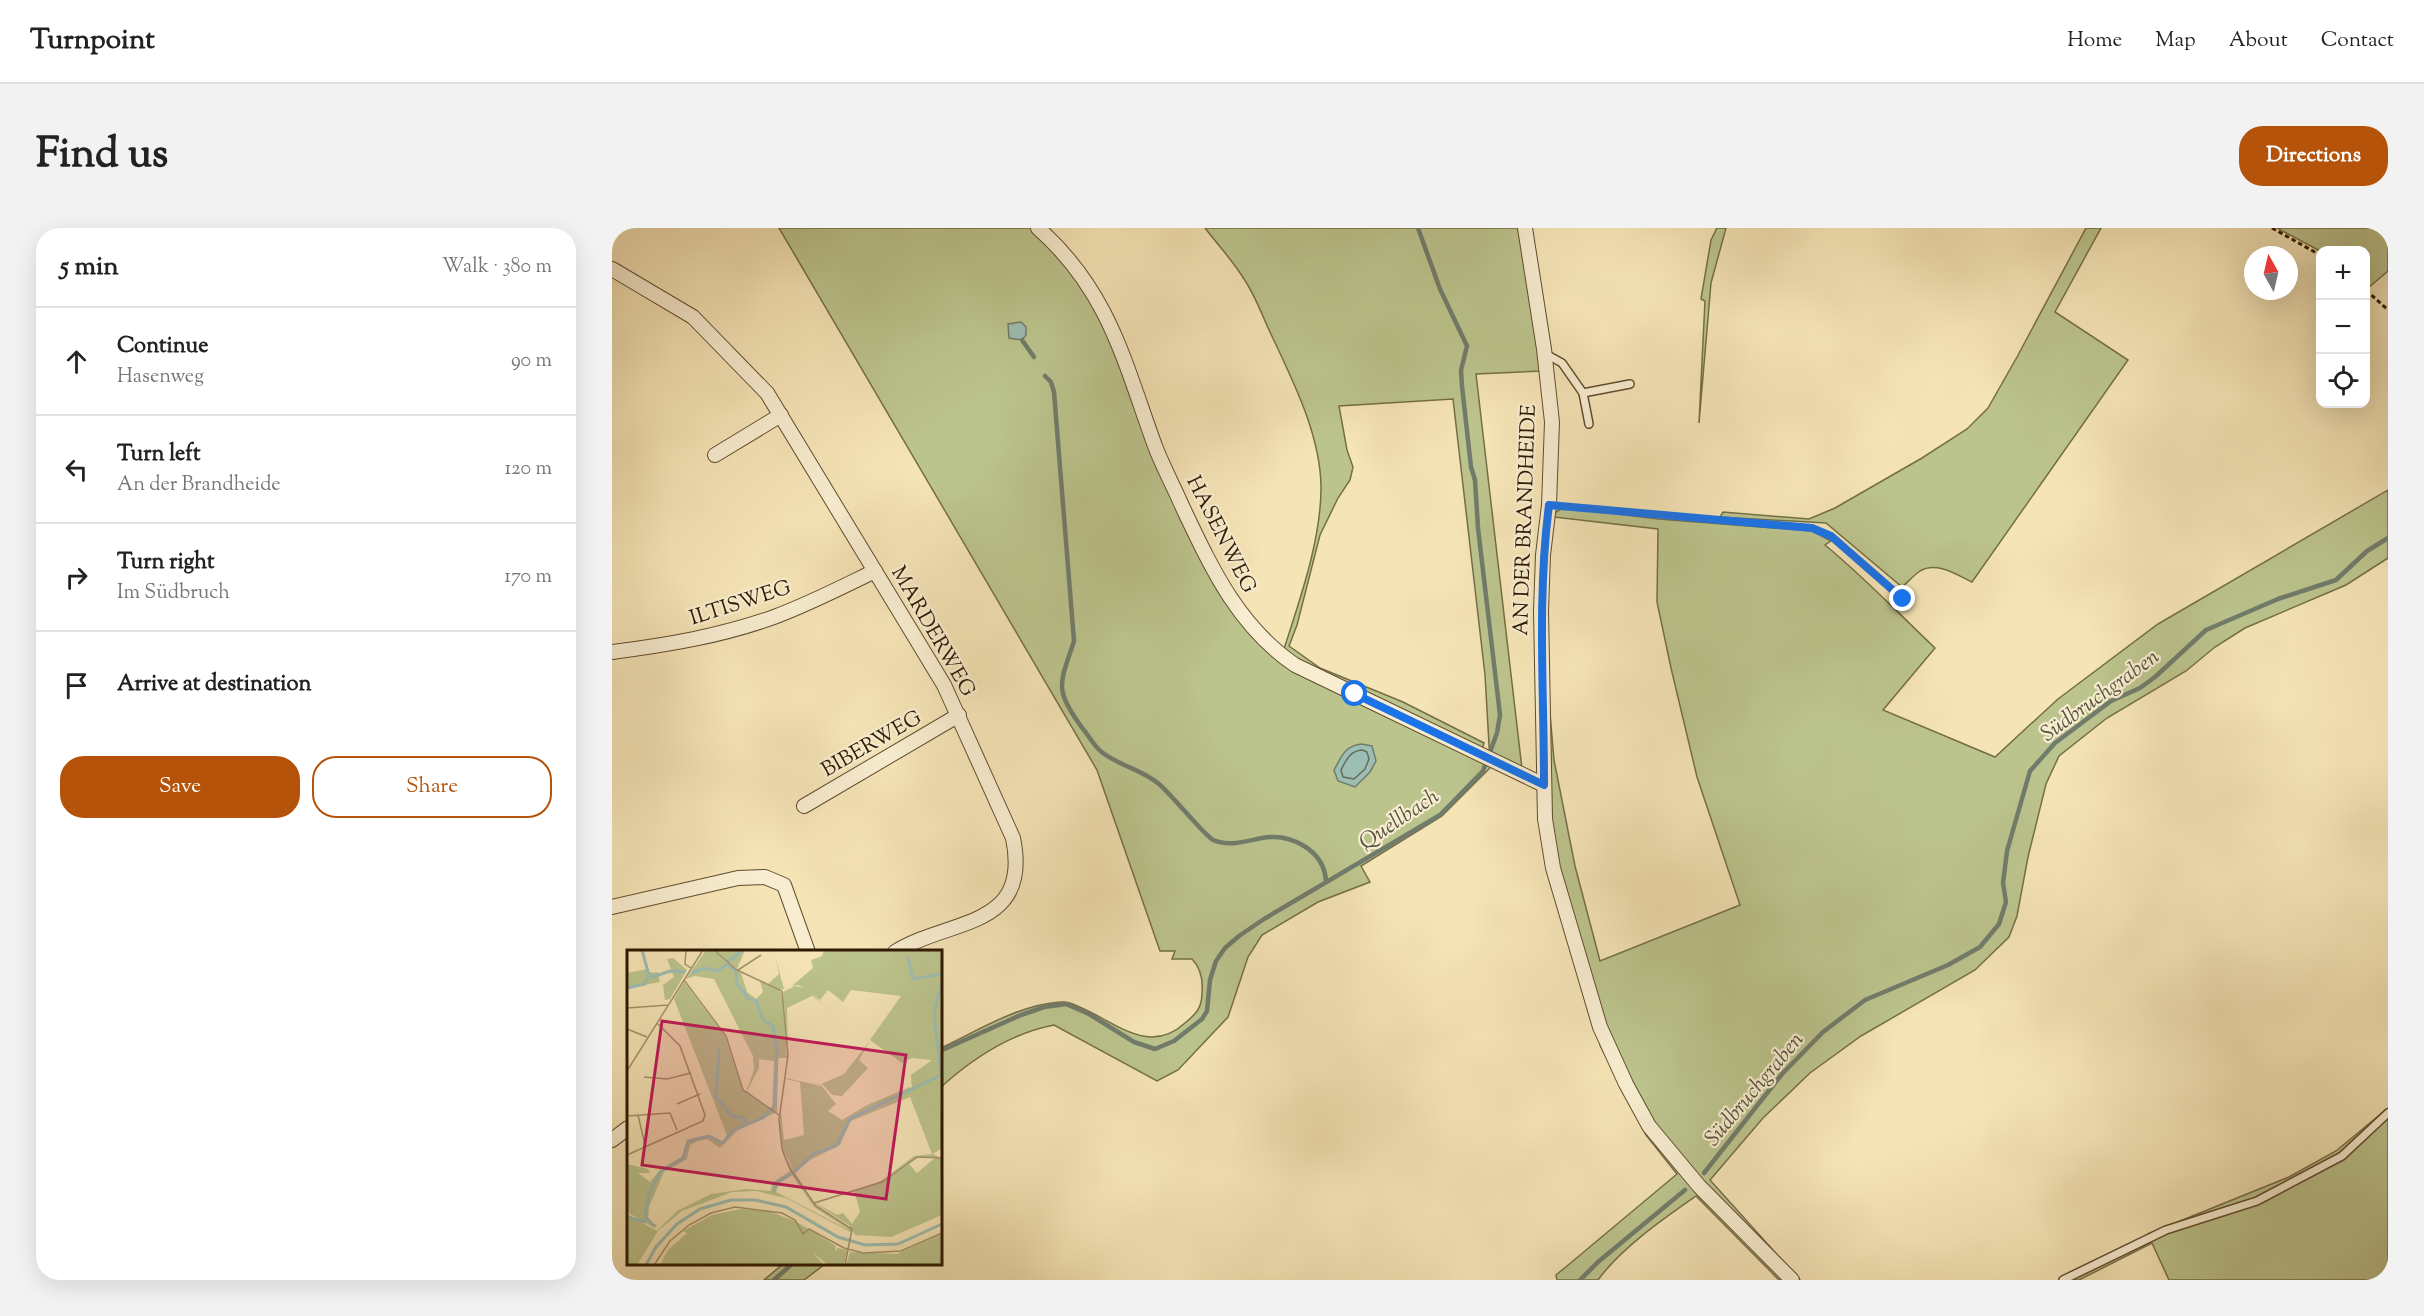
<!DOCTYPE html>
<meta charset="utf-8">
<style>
body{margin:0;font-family:"Sorts Mill Goudy",serif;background:#f2f2f2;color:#222}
.controls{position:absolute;right:18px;top:18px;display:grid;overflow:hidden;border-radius:12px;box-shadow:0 6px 24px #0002}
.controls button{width:54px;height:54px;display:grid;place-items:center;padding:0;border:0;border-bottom:2px solid #e0e0e0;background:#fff;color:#222;font:30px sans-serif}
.compass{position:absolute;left:1632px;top:18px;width:54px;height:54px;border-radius:50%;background:#fff;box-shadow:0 6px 24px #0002;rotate:352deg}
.stop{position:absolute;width:18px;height:18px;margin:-14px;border:4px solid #1a73e8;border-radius:50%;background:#fff}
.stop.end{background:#1a73e8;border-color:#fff;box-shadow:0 2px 6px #0008}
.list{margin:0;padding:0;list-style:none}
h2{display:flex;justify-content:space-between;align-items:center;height:78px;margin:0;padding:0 24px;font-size:26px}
h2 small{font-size:20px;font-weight:400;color:#767676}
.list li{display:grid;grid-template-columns:39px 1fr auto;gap:18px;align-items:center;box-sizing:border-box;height:108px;padding:0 24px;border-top:2px solid #e0e0e0}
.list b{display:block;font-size:22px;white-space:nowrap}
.list p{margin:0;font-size:20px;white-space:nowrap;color:#767676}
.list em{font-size:20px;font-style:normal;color:#767676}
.actions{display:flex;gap:12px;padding:18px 24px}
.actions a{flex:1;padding:14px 0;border:2px solid #b45309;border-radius:24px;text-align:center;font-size:21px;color:#b45309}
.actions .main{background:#b45309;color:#fff}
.icon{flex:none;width:33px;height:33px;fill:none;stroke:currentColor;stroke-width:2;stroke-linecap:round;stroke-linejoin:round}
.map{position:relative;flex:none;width:1776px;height:1052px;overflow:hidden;border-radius:24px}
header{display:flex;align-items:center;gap:36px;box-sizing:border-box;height:84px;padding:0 30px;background:#fff;border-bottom:2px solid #e0e0e0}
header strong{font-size:28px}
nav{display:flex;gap:33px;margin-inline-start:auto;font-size:21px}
.intro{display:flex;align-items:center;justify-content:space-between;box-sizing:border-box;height:144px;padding:0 36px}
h1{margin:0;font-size:42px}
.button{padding:15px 27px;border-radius:24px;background:#b45309;color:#fff;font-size:21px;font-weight:700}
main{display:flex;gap:36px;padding:0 36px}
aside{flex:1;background:#fff;border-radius:24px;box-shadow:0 6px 24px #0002}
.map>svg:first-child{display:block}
</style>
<header>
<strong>Turnpoint</strong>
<nav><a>Home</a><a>Map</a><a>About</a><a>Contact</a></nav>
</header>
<div class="intro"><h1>Find us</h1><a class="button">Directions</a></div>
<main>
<aside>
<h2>5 min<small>Walk · 380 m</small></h2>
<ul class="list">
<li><svg class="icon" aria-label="ahead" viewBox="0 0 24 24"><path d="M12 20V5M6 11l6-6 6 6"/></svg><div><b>Continue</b><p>Hasenweg</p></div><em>90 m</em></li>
<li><svg class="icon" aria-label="left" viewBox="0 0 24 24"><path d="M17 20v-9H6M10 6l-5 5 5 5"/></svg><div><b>Turn left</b><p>An der Brandheide</p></div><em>120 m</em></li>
<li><svg class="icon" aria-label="right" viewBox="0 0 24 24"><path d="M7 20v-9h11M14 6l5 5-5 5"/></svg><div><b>Turn right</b><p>Im Südbruch</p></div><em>170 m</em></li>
<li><svg class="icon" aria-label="arrive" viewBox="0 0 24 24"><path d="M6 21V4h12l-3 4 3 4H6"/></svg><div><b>Arrive at destination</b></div></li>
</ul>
<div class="actions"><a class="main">Save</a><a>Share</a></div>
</aside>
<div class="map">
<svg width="1776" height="1052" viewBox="0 0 1776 1052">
<rect width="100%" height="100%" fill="#f5e4b6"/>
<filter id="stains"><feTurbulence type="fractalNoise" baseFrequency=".00333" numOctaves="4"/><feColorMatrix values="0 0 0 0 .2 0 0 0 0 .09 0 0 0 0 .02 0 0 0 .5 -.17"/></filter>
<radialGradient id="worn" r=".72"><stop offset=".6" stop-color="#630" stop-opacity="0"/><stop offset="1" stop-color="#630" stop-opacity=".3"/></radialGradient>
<!-- green -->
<g fill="#bcc48d" stroke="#756e46" stroke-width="1.5" fill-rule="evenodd">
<path d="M167,0h254l11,9 53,70 37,88 117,238 241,133 -50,50 -81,50 9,16 -52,20 -56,33 -14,22 -20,60 -50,53 -21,11 -103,-56c-42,8 -81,33 -113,62v-39c36,-17 77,-43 119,-46 9,-1 17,4 26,8 34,16 65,44 99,13 11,-9 17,-15 17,-30 1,-12 -1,-25 -10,-34h-20l3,-8h-15l-63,-181z"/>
<path d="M593,0h315l23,143 -67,3 46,395 -32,-7 -5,-87 -32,-276 -114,7 8,44 6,17 -3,13 -12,18 -18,37 -23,90 -8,21 31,22 83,34 81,41 -3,9 -198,-100c16,-50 38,-111 38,-164 0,-53 -29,-109 -51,-156 -8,-17 -15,-37 -26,-53 -11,-18 -26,-34 -39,-51z"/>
<path d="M1105,0h9l-15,55 -12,140 6,-122 -4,-2 10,-59z"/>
<path d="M1474,0h15l-46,84 73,48 -156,222c-15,-7 -35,-21 -52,-11 -6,4 -12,11 -18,16l-76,-64 -106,-6 3,-5 86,7 26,-11 87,-50 45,-29 21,-21 29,-51z"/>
<path d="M1665,0h111v43l-20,17 -2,-3v-35l-46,1z"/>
<path d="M1776,262v68l-42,27 -101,43 -30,19 -29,24 -79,47 -48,38 -13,28 -18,73 -11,59 -8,21 -34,33 -114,66 -51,37 -47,45 -53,62 90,100h-3l-46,-49 -68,-66 -48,-71 -35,-79 -37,-129 -9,-35 -5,-44 -5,-200 3,-63 4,-29 10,-6 9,-1 88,11 154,12 19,10 -6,4c39,32 73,68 110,103l-52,62 112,47 63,-58 100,-75zM942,289l104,12 -1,73 14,66 26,109 43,128 -140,56 -25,-95 -21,-106 -5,-58 -2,-118 3,-50z"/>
<path d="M988,817h3l18,38 165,197h-7l-83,-84c-33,23 -75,52 -98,84h-41l-1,-5 11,-9 110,-92 -31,-39z"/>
<path d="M1776,880v172h-219l-17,-37 -73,37h-8l80,-40 -3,-6 141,-57 47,-26z"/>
<path d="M171,1036h42l-21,16h-40z"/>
</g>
<!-- water -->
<g fill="#9dbeb4" stroke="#717c6c" stroke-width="1.5">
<path d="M409,94l5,5v8l-4,5 -13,-2 -1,-14z"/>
<path d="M750,516l10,2 4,15 -6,11 -15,15 -17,-6 -4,-11c8,-14 10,-24 28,-26z"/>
</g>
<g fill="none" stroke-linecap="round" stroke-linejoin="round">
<!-- shore -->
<path stroke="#666c5a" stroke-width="1.5" d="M750,522l5,2 2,7 -4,10 -11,10 -11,-2 -2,-7c5,-10 9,-19 21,-20z"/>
<!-- stream -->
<g stroke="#717c6c" stroke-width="4.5">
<path d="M410,112l12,17"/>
<path d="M433,148l6,6 3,10 20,249c-14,43 -21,48 9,88 6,7 12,19 20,24 17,13 40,17 56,31 12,10 46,52 54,56 17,7 33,1 49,-2 29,-5 62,12 64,43"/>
<path d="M328,823l81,-36 23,-8 22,-3 23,10 45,28 21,7 19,-8 28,-22 5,-8 3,-31 6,-19 9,-13 14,-12 25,-17 176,-104 43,-44 14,-38 3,-18 -22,-187 -3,-48 -4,-13 -9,-81 -1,-16 6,-24 -27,-57 -22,-61"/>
<path d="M1092,945l78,-99 41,-42 42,-32 83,-35 32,-18 19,-23 7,-22 -3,-19 4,-32 23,-80 25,-28 56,-42 29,-13 15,-11 51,-47 72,-31 58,-19 31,-29 21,-13"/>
<path d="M162,1052l18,-16"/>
<path d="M968,1052l18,-18 87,-72"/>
</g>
<!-- service casing -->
<g stroke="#604c2e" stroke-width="10">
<g id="service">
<path d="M932,125l18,10 21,30 6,31"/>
<path d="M971,165l47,-9"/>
<path d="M1451,1052l103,-50 91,-29 85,-45 46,-43"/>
</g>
</g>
<!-- minor casing -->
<g stroke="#604c2e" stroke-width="16">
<g id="minor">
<path d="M426,0c71,63 86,133 117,218 8,21 19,41 28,62 29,61 55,118 112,157l249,120"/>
<path d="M913,0l19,121 8,73 -3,83 -6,50 -2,56 4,208 8,49 47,159 26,57 23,42 50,60 93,94"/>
<path d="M0,41l81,48 74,76 177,292 69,153c19,92 -64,80 -118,114"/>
<path d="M103,227l66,-40"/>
<path d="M0,424c55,-7 109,-16 162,-35 35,-13 68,-30 101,-46"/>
<path d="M192,578l155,-91"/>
<path d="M0,679l126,-29 27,-1 19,8 24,67"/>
<path d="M0,912l16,-12"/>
</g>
</g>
<!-- path -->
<g stroke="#2e1900" stroke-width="3" stroke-dasharray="4.5 3" stroke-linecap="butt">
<path d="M1660,0l48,27"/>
<path d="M1754,62l22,20"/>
<path d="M951,278l227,20 22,2 19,8 72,63"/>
</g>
<!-- service -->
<use href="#service" stroke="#f8edd0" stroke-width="7"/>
<!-- minor -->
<use href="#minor" stroke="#f8edd0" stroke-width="14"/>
</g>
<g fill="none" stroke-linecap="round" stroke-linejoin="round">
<!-- route -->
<path stroke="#1a73e8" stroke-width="8" d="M743,466l189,91c0,-94 -7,-187 5,-280l263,23 19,8 72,63"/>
</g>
<g text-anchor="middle" stroke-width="4.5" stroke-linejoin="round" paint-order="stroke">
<!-- street labels -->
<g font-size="21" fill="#2e1900" stroke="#f8edd0">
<text transform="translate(912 292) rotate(-88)" y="7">AN DER BRANDHEIDE</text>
<text transform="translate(610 306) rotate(63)" y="7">HASENWEG</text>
<text transform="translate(128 374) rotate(-18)" y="7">ILTISWEG</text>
<text transform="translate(322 403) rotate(60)" y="7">MARDERWEG</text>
<text transform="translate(259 515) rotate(-30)" y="7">BIBERWEG</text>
</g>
<!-- water labels -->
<g font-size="22" font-style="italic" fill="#55533f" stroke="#f8edd0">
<text transform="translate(1487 466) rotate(-36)" y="8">Südbruchgraben</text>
<text transform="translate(786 590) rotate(-34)" y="8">Quellbach</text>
<text transform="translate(1141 860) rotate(-50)" y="8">Südbruchgraben</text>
</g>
</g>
<!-- overview -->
<g transform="translate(15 722)">
<rect width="315" height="315" fill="#f5e4b6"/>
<path d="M79,0h7l28,23 6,19 9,7 7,-7 -3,-11 12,5 -4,-2 11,-10 -4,-18 9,33h-6l5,6 4,63h-9l-1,54 -39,18 -18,18 -13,-9 -9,2 -8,4 -3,14 -23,13 -15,35 -1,14 9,4 -2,3 -28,-16v-48l21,5 2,4h-12l12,9 10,-12 23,-14 4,-15 19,-5 15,6 7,-4 -54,-139 10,-17 41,54 17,53 5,5 25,17 2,-50 -15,-2v9l-12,23 24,18 -25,-17 8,-22 -1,-14 -39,-77 -19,-3 -9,3zM88,0h30l-8,19zM197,0h114l4,5v193l-9,6 9,5v56l-51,22 -36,-2 -6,-10 -33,-21 65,-23 33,-25 18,-2 -22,-57 -59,24 -11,24 -30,15 -15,13 -12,-23 -4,-26 7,-46 36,8 14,18 -8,7 14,9 25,-15 43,-18 2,3 -1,-15 21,-15 -20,-2 -10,5 -32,-23 31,-44 -50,-6 -8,12 -15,-12 -8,10 -11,-8 16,14 -13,-10 -25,12 1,39 -5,-55 12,-6 9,2 -6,-3 -6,1 21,-18 -2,-8 11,-4zM159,129l14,3 4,53 -20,5 -3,-28zM292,207h17l-19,16 -8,-9zM227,240l6,22 -8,12 -9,-11 -6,2 -20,-11zM46,8l14,12 -17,29 -5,1 -2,-15 11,-8 -7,-18zM20,19l2,4 9,-1 2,10 -33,6v-15zM243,91l-11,19 9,8 -26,28 -10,-1 -9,-10 -14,-3 12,2 23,-10zM155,202l34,54 35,23 1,4 -66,-35 -30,-7 -24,1 -50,19 -24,20 -21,34h-10v-51l30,17 20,-20 34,-17 35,-5 25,2 1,-8 18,-12zM165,225l22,32 37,24 -75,-39 3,-9zM114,259l27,2 29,11 39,24 -1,6 3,-4 9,2 -3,15h-16l-16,-13 12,13h-164l8,-15 19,-17 -4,-2 29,-16zM315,284v31h-96l4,-13 47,2z" fill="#bcc48d" fill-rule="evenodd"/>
<path fill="none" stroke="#9dbeb4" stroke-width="3" d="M15,0l6,22 5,5 17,-6 15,1M281,7l5,22 29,-5M100,12l16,-12M65,23l12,-5 14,3 8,-6M0,38l18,-4 4,-9M92,99l-3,48 16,19 11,2 4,5M167,222l19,-18 23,-8 14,-27 91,-44 -7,-62 8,-33M147,242l1,-8 16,-10M0,267l19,5M27,276l-9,-10 4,-22 11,-22 23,-14 5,-17 21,-5 14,7 9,-12 32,-14 11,-12 2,-52 -4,-27 -10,-6 -7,-19 -7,-2 -12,-15 -1,-13 -10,-7M19,315l10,-18 21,-23 23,-15 31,-9h24l31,7 52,30 27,8 33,-1 44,-20"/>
<path fill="none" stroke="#a5936d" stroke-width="1.5" d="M59,0l-1,14 6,4M87,0l23,20 45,21 6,64 -9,65 3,29 8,20 26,37 36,23 -7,36M111,20l23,-15M57,30l42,56 17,54 36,25M0,58l42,-3M0,79l20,8M0,121l76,-121M17,127l23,2 24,-6M50,154l23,-10M11,165l7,30M0,166l43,-3 7,17M0,205l76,-34 2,-6 -25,-69 -23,-23M187,253l68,-21 35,-25 25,1M27,315l16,-24 19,-16 22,-12 24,-6 47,6 13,7 8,14 6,-5 35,19 19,5 38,-2 41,-18"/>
<path fill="#c2185b" fill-opacity="0.15" stroke="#c2185b" stroke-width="3" d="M35,71l244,34 -20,144 -244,-34z"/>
<rect width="315" height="315" fill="none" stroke="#2e1900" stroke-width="3"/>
</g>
<rect width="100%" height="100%" filter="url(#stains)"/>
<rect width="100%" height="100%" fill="url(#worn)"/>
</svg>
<div class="controls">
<button>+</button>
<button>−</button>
<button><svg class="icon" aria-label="locate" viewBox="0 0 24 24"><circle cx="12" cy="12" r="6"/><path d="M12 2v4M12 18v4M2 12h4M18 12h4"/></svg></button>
</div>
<svg class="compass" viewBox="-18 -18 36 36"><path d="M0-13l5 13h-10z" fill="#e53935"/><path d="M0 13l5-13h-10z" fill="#767676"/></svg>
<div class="stop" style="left:743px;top:466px"></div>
<div class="stop end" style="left:1291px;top:371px"></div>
</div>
</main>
